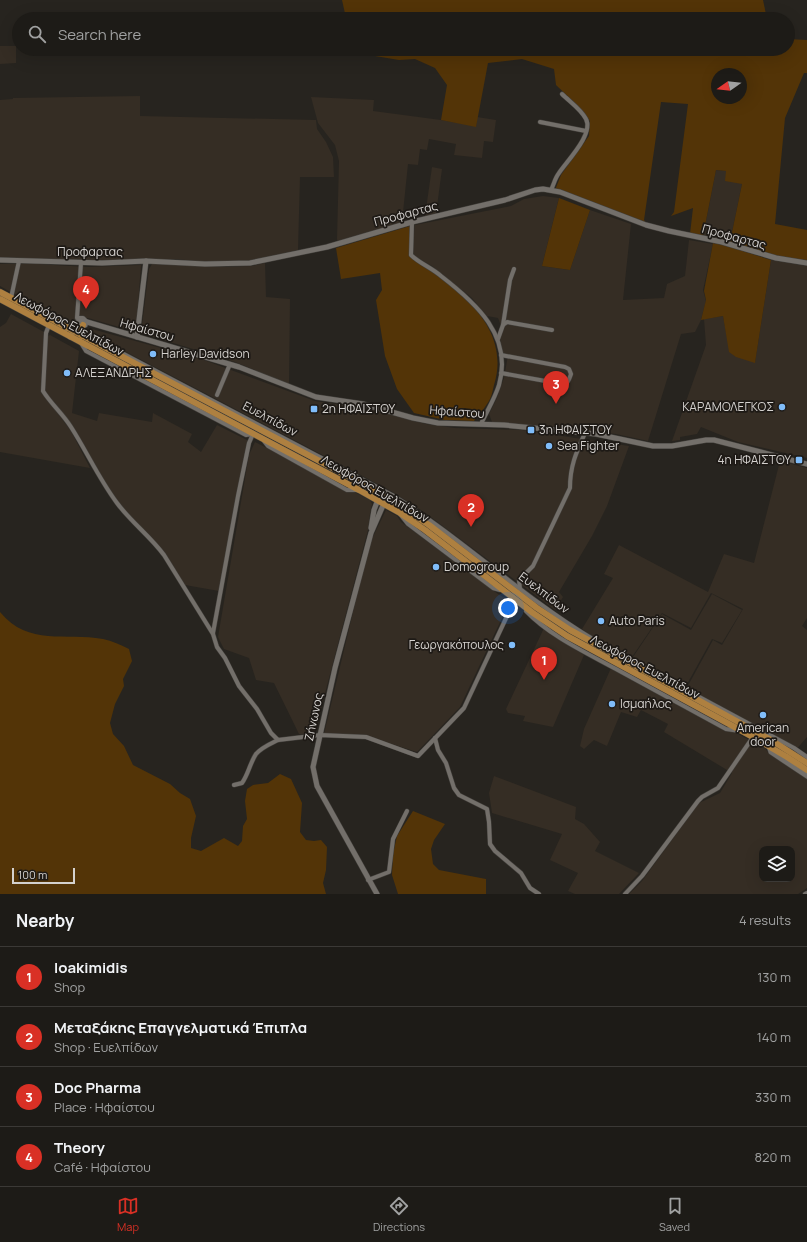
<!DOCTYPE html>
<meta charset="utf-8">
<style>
body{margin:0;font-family:Manrope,sans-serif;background:#2a2824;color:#f1f3f6}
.controls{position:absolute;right:12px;bottom:12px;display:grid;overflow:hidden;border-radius:8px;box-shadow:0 4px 16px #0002}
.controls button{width:36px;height:36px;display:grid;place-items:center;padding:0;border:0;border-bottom:1px solid #3b3936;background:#1d1b17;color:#f1f3f6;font:20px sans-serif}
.compass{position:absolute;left:711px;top:68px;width:36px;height:36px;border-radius:50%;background:#1d1b17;box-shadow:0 4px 16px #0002;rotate:256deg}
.scale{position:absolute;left:12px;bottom:10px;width:63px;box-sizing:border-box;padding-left:4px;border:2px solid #d4d1ce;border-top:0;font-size:11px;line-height:14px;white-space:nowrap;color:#d4d1ce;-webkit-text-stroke:3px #1e1a16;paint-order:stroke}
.you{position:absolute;left:508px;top:608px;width:14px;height:14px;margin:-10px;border:3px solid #fff;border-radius:50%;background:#1a73e8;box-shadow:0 0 0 6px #1a73e833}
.badge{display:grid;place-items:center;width:26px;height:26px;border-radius:50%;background:#d93025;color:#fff;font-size:13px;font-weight:700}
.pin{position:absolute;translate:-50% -33px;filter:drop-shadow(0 1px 2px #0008)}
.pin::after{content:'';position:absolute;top:21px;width:14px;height:12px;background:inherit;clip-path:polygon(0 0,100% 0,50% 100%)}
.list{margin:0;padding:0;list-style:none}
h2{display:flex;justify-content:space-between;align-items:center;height:52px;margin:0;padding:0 16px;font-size:17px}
h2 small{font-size:13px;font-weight:400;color:#a0a1a1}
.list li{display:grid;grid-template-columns:26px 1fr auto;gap:12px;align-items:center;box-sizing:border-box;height:60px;padding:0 16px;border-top:1px solid #3b3936}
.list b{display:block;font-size:15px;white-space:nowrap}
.list p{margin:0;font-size:13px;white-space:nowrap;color:#a0a1a1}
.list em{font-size:13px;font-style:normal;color:#a0a1a1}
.icon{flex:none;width:22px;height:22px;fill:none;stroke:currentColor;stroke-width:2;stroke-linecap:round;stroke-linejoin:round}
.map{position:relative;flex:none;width:807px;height:894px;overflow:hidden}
.search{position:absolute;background:#1d1b17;box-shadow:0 4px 16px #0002;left:12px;right:12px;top:12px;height:44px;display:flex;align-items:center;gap:10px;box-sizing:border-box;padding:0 14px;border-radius:22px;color:#a0a1a1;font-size:15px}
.sheet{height:292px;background:#1d1b17}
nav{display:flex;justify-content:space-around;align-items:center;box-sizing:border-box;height:56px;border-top:1px solid #3b3936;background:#1d1b17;font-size:11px;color:#a0a1a1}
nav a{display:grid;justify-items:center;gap:2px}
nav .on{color:#d93025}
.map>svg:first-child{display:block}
</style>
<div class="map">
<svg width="807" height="894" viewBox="0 0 807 894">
<rect width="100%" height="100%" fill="#27241f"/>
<!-- built -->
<g fill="#352d24" fill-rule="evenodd">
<path d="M0,46h16v17l-16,1z"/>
<path d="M140,96v20l176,4 1,9 9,13 7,15 1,20h-34l-2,73 -48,12h-46l-29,-3h-30l-42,3 -103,-3v-159l13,-1v-1z"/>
<path d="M311,97l63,3 -1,11 68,9 35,6 1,-9 19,3 -3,22 -9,-1 -2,17 -28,-3 2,-11 -27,-5 -2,11 -7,-1 -2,16 -10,-1 -6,58 -64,20 -1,-3 2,-78 -4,-16 -17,-22z"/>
<path d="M432,167l10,2 -6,45 -11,2z"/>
<path d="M716,170l10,1 16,13 -12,58 -27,-6z"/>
<path d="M543,196l16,2 -17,68 28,4 20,-60 41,14 -8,76 41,-2 3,-14 18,-8 4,-36 24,4 -10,46 3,11 -5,19 -6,12 -14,2 -33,107 -32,-7 -124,-12 -3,-8 8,-16 7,-20 4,-23 -5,-1 -3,-15 3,-8 -5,-13 -11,-2 -15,-18 -40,-32 -18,-10 -2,-3 3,-28 96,-19 13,-7z"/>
<path d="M771,260l36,6v192l-69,-16 -37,-15 -4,7 -17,3v3l-8,1 34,-96 -2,-26 19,-3 7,36 25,10z"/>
<path d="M159,263l66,4 27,-1 13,-3 1,34 24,2 -1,85 -54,-22 -94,-29 8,-64 3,-5z"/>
<path d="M0,264h37l51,3 53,-2 -5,67 -48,-14 -11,1 -11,5 -66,-38z"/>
<path d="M11,314l33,18 -2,61 29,38 19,37 -90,-16v-125l6,-4z"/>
<path d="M92,329l112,31 111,41 59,9 52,14 29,4 67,2 107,16 -22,60 -15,30 -33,56 4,5 -8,13 -131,-98 -33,-21 -278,-146 -24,-10z"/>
<path d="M50,335l29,16 -7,62 25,8 2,-8 53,9 1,-9 39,21 -4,8 13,10 16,-27 32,16 -30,150 -34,-6 -20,-32 -49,-53 -45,-75 -27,-34 3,-54z"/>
<path d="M255,442l115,58 2,4 -2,9 -2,17 -54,205 -15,-1 -25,-51 -18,-3 -7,-22 -25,-9 -6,-12 31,-182z"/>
<path d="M780,461l27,7v150l-5,8 5,4v107l-12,14 -110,-60 28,-51 9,5 21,-36 -32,-16 -20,35 -29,-15 -30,44 -38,-19 -12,-9 31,-51 -9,-4 15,-29 89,47 16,-38 30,9z"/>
<path d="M386,510l11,6 4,6 97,72 12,7 -50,106 -43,45 -51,-16 -42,-2 45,-189z"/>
<path d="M712,594l30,16 -20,33 -10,-4 -26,47 -53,-29 29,-43 29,16z"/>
<path d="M544,628l18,13 22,14 -31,72 -30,-6 2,-5 -17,-3 -2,-4z"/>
<path d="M611,668l154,80 4,6 38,24v110l-9,6h-169l13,-13 57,-78 21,-10 12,-20 -68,-41 4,-8 -27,-14 -4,7 -16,-5 -14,34 -13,-6 -10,9 -4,-3 4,-17zM762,849h30v30h-30z"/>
<path d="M494,776l82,31 -1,12 9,5 16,18 -5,9 44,22 -20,21h-44l-7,-3 10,-18 -28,-13 12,-26 -70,-21 -3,-20z"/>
</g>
<!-- green -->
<g fill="#533407" fill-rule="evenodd">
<path d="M342,0h421l4,19h-378l-7,-3 -12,3h-21l-3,-1z"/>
<path d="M788,39l19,1v33h-3l-19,45 -10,106 32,6v30l-23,-2 -54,-16 12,-58 -17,-3 1,-10 -10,-1 -13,66 -13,-2 3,-26 -22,8 3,-4 14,-108 -27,-2 -17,118 2,3 -91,-33 6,-15 28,-39 1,-15 -10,-13 -24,-23 -2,-16 -32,-10 -34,4 -12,64 -35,-7 6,-35 -12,-17 -20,-9 -16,1 -24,-4 -2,-7h75l14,3 1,-3h325zM717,74h24v24h-24z"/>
<path d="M559,198l31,12 -20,60 -28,-4z"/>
<path d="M410,226l-1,29c43,30 104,69 85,130 -1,4 -2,10 -4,14 -4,8 -11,15 -16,22l-29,-1 -31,-7 -17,-24 -12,-33 -9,-56 6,-10 -2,-17 -39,6 -5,-31z"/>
<path d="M713,243l11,2 47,15 -16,103 -19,-6 -7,-5 -6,-36 -22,4 5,-20 -2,-9z"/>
<path d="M0,612c29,35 65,20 103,27 9,2 18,6 26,10l3,12 -9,18 1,7 -9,18 -5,19 3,11 11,12 9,19 37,19 10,9 10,6 6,17 -5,22v10l10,3 23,-13 14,8 4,-5 1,-15 4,-7 -2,-18 2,-12 6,-4 15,-2 12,-9 11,5 11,24 -2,29 6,8 8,1 7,-1 6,7 -1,23 -3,13 3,11h-326z"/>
<path d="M413,811l32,13 -11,16 -3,9 2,15 6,6 47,9v15h-88l-6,-19 1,-21 4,-18z"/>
</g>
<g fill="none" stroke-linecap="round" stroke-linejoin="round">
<!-- minor casing -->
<g stroke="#43403c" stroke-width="5">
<g id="minor">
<path d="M540,122l46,9"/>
<path d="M551,190c3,-6 4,-12 8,-17 8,-12 35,-39 27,-54 -5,-10 -16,-17 -24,-25"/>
<path d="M412,222l-1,33c8,8 21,13 30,21 35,27 72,60 58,109 -4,13 -12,26 -18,39"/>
<path d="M81,263l-4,55h6l4,4"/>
<path d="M11,298l8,-37"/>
<path d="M49,325l-3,8 -3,58c8,13 20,23 28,36 16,25 28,52 46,76 14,19 33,33 47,52l49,79 4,13 8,11 14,28 18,23 14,24 7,7 42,-5 46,2 52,19 46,-48 51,-109 1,1"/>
<path d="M503,325l7,-45 4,-11"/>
<path d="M498,339l5,-14 4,-3 45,8"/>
<path d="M81,343l5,8 160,84 6,-1"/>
<path d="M111,348l7,3 274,144c70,43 129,101 199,143"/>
<path d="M501,373l61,11c6,0 7,-4 9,-10l-2,-5 -4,-2 -64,-12"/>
<path d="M217,395l13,-31"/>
<path d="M264,441l4,5 79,44h11"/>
<path d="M400,514l8,10 85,64 7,2"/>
<path d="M520,589l-1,-9 14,-14 37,-78c0,-22 6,-35 15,-55"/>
<path d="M526,611c24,25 59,41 90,58 37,20 73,40 110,60l14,2"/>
<path d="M213,633l25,-137 11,-53 4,-9"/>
<path d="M597,642l197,106 13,9"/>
<path d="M435,738l3,12 8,13 8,25 5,7 28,14 2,13 1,22 5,7 26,22 9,15 9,6"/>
<path d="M234,785l8,-2c6,-8 8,-20 14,-29 6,-7 14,-10 22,-14"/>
<path d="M368,880l21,-8 4,-33 14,-28"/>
<path d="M625,894l17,-18 56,-75 4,-4 16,-9 35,-51"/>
<path d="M805,894l2,-1"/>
</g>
</g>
<!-- tertiary casing -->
<g stroke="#43403c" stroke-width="6">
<g id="tertiary">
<path d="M0,260l102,3 44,-2 59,3 45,-1 77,-16 85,-25 93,-22 30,-10 8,-1 17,3 86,33 23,6 53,11 54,16 31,5"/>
<path d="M66,329c5,-6 13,-9 21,-7l152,45 77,30 47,7 50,14 25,5 66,2 92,9 57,12h19l34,-6h8l93,24"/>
<path d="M70,337l5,-9 10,-3"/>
<path d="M137,337l9,-76"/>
<path d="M371,528l3,-18 5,-13"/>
<path d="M769,746l2,6 36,24"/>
<path d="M377,894l-60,-108 -4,-19 22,-99 36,-135 14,-32"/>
</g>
</g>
<!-- primary casing -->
<g stroke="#43403c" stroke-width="7">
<g id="primary">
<path d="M0,292l363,192 40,24 26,17 108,83 33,22 201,110 36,23"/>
<path d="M0,299l359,191 41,23 25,17 108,83 34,23 186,101 34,20 20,13"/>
<path d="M82,336l-2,-5 3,-6"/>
</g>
</g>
<!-- minor -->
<use href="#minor" stroke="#736f6a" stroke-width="4"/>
<!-- tertiary -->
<use href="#tertiary" stroke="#736f6a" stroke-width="5"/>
<!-- primary -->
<use href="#primary" stroke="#ae8040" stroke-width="6"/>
</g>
<!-- markers -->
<g fill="#80bdfa" stroke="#1e1a16" stroke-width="1.5">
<circle cx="153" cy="354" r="4"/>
<circle cx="67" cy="373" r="4"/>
<circle cx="782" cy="407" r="4"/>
<rect x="310" y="405" width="8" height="8" rx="2"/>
<rect x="527" y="426" width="8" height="8" rx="2"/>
<circle cx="549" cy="446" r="4"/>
<rect x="795" y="456" width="8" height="8" rx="2"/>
<circle cx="436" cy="567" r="4"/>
<circle cx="601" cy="621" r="4"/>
<circle cx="512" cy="645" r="4"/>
<circle cx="612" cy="704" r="4"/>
<circle cx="763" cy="715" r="4"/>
</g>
<g text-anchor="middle" stroke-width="3.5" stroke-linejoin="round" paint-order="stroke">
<!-- street labels -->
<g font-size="12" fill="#d4d1ce" stroke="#1e1a16">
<text transform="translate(406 214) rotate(-15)" y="4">Προφαρτας</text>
<text transform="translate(734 237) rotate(15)" y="4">Προφαρτας</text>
<text x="90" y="256">Προφαρτας</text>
<text transform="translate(69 324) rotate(28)" y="4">Λεωφόρος Ευελπίδων</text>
<text transform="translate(147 330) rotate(16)" y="4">Ηφαίστου</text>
<text transform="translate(457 412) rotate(4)" y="4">Ηφαίστου</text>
<text transform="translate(270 419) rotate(28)" y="4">Ευελπίδων</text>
<text transform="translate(375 489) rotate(30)" y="4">Λεωφόρος Ευελπίδων</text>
<text transform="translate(544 593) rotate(37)" y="4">Ευελπίδων</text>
<text transform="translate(645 667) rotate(28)" y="4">Λεωφόρος Ευελπίδων</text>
<text transform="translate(314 717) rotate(-78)" y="4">Ζήνωνος</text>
</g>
<!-- poi labels -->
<g font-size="12" fill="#d4d1ce" stroke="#1e1a16" text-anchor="start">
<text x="161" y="358">Harley Davidson</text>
<text x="75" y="377">ΑΛΕΞΑΝΔΡΗΣ</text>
<text x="774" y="411" text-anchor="end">ΚΑΡΑΜΟΛΕΓΚΟΣ</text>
<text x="322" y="413">2η ΗΦΑΙΣΤΟΥ</text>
<text x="539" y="434">3η ΗΦΑΙΣΤΟΥ</text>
<text x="557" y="450">Sea Fighter</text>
<text x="791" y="464" text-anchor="end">4η ΗΦΑΙΣΤΟΥ</text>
<text x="444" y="571">Domogroup</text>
<text x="609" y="625">Auto Paris</text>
<text x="504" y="649" text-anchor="end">Γεωργακόπουλος</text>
<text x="620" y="708">Ισμαήλος</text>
<text x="763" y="732" text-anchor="middle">American<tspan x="763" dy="14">door</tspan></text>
</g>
</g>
</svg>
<div class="controls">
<button><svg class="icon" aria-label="layers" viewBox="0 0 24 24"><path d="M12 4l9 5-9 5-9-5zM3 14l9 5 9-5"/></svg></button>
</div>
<svg class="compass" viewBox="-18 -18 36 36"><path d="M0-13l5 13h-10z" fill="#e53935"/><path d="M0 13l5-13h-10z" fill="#a0a1a1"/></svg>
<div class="scale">100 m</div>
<div class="you"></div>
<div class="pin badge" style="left:544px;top:680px">1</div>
<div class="pin badge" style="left:471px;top:527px">2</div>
<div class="pin badge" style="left:556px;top:404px">3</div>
<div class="pin badge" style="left:86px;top:309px">4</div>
<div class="search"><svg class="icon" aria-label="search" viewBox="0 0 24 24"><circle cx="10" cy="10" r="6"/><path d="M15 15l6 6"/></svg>Search here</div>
</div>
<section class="sheet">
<h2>Nearby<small>4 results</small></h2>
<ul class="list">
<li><span class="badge">1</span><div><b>Ioakimidis</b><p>Shop</p></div><em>130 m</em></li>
<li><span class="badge">2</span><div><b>Μεταξάκης Επαγγελματικά Έπιπλα</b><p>Shop · Ευελπίδων</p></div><em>140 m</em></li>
<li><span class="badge">3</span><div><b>Doc Pharma</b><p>Place · Ηφαίστου</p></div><em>330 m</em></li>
<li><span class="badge">4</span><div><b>Theory</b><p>Café · Ηφαίστου</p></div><em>820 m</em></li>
</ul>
</section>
<nav>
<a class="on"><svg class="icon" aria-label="map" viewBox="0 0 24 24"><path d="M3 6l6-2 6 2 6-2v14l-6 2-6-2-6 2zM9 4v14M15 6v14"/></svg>Map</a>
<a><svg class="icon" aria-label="directions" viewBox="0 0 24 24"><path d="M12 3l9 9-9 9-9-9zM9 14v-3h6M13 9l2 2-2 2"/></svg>Directions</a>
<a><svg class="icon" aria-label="saved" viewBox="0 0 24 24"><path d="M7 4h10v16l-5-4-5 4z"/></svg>Saved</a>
</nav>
